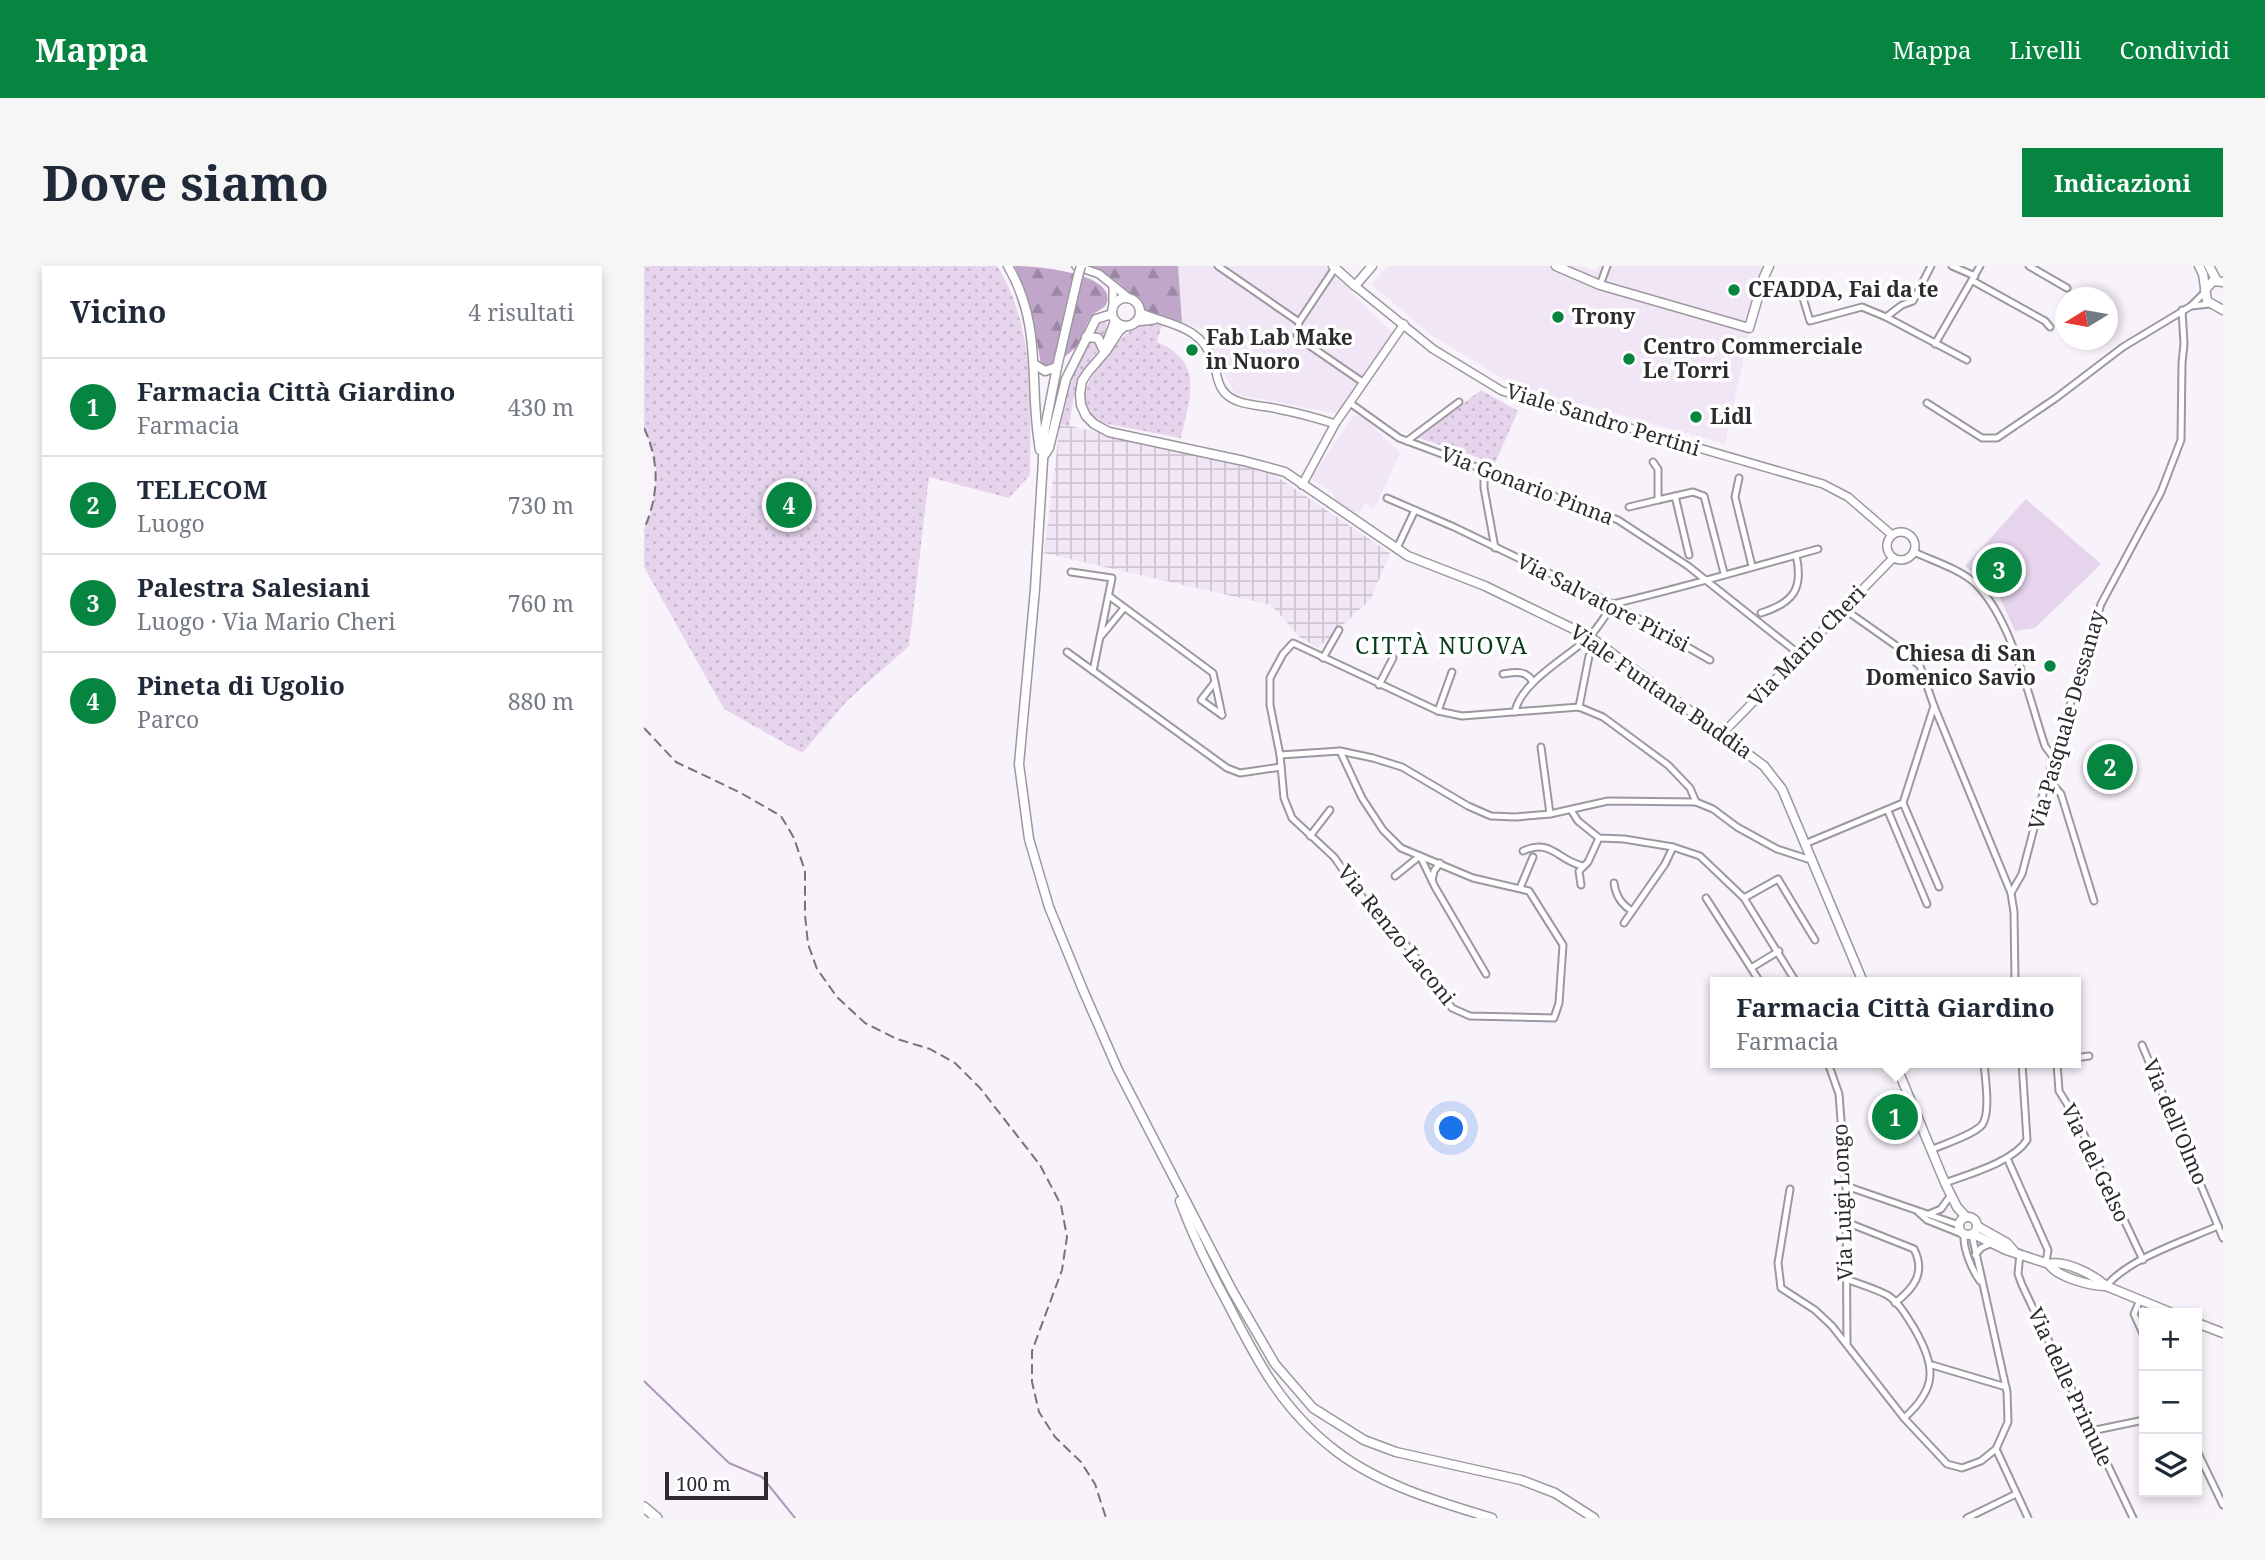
<!DOCTYPE html>
<html lang="it">
<meta charset="utf-8">
<style>
body{margin:0;font-family:"Noto Serif",serif;background:#f6f6f7;color:#1f2937}
.controls{position:absolute;right:21px;bottom:21px;display:grid;overflow:hidden;border-radius:0px;box-shadow:0 4px 10px #0003}
.controls button{width:63px;height:63px;display:grid;place-items:center;padding:0;border:0;border-bottom:2px solid #e0e1e3;background:#fff;color:#1f2937;font:35px sans-serif}
.compass{position:absolute;left:1411px;top:21px;width:63px;height:63px;border-radius:50%;background:#fff;box-shadow:0 4px 10px #0003;rotate:259deg}
.scale{position:absolute;left:21px;bottom:18px;width:103px;box-sizing:border-box;padding-left:7px;border:4px solid #2e2b2e;border-top:0;font-size:19px;line-height:24px;white-space:nowrap;color:#2e2b2e;-webkit-text-stroke:5px #fff;paint-order:stroke}
.you{position:absolute;left:808px;top:863px;width:24px;height:24px;margin:-18px;border:5px solid #fff;border-radius:50%;background:#1a73e8;box-shadow:0 0 0 10px #1a73e833}
.badge{display:grid;place-items:center;width:46px;height:46px;border-radius:50%;background:#05853f;color:#fff;font-size:23px;font-weight:700}
.pin{position:absolute;translate:-50% -50%;border:4px solid #fff;box-shadow:0 2px 7px #0006}
.popup{position:absolute;left:1066px;top:711px;width:371px;height:91px;box-sizing:border-box;display:grid;place-content:center;border-radius:0px;background:#fff;filter:drop-shadow(0 2px 5px #0005);font-size:23px;white-space:nowrap;color:#747a83}
.popup b{font-size:26px;color:#1f2937}
.popup::after{content:'';position:absolute;left:50%;top:100%;margin-left:-14px;border:14px solid transparent;border-top-color:#fff}
.list{margin:0;padding:0;list-style:none}
h2{display:flex;justify-content:space-between;align-items:center;height:91px;margin:0;padding:0 28px;font-size:30px}
h2 small{font-size:23px;font-weight:400;color:#747a83}
.list li{display:grid;grid-template-columns:46px 1fr auto;gap:21px;align-items:center;box-sizing:border-box;height:98px;padding:0 28px;border-top:2px solid #e0e1e3}
.list b{display:block;font-size:26px;white-space:nowrap}
.list p{margin:0;font-size:23px;white-space:nowrap;color:#747a83}
.list em{font-size:23px;font-style:normal;color:#747a83}
.icon{flex:none;width:38px;height:38px;fill:none;stroke:currentColor;stroke-width:2;stroke-linecap:round;stroke-linejoin:round}
.map{position:relative;flex:none;width:1579px;height:1252px;overflow:hidden;border-radius:0px}
header{display:flex;align-items:center;gap:42px;box-sizing:border-box;height:98px;padding:0 35px;background:#05853f;color:#fff}
header strong{font-size:33px}
nav{display:flex;gap:38px;margin-inline-start:auto;font-size:24px}
.intro{display:flex;align-items:center;justify-content:space-between;box-sizing:border-box;height:168px;padding:0 42px}
h1{margin:0;font-size:49px}
.button{padding:18px 32px;border-radius:0px;background:#05853f;color:#fff;font-size:24px;font-weight:700}
main{display:flex;gap:42px;padding:0 42px}
aside{flex:1;background:#fff;border-radius:0px;box-shadow:0 4px 10px #0003}
.map>svg:first-child{display:block}
</style>
<header>
<strong>Mappa</strong>
<nav><a>Mappa</a><a>Livelli</a><a>Condividi</a></nav>
</header>
<div class="intro"><h1>Dove siamo</h1><a class="button">Indicazioni</a></div>
<main>
<aside>
<h2>Vicino<small>4 risultati</small></h2>
<ul class="list">
<li><span class="badge">1</span><div><b>Farmacia Città Giardino</b><p>Farmacia</p></div><em>430 m</em></li>
<li><span class="badge">2</span><div><b>TELECOM</b><p>Luogo</p></div><em>730 m</em></li>
<li><span class="badge">3</span><div><b>Palestra Salesiani</b><p>Luogo · Via Mario Cheri</p></div><em>760 m</em></li>
<li><span class="badge">4</span><div><b>Pineta di Ugolio</b><p>Parco</p></div><em>880 m</em></li>
</ul>
</aside>
<div class="map">
<svg width="1579" height="1252" viewBox="0 0 1579 1252">
<defs>
<pattern id="industrial-grid" width="8" height="8" patternUnits="userSpaceOnUse" patternTransform="scale(1.75)"><rect width="8" height="8" fill="#f1e6f5"/><path d="M0 4h8M4 0v8" fill="none" stroke="#cfc5d2"/></pattern>
<pattern id="grass-dots" width="8" height="8" patternUnits="userSpaceOnUse" patternTransform="scale(1.75)"><rect width="8" height="8" fill="#e6d4ed"/><path d="M2 2h.1M6 6h.1" fill="none" stroke="#c6b6cc" stroke-width="1.8" stroke-linecap="round"/></pattern>
<pattern id="forest-firs" width="22" height="20" patternUnits="userSpaceOnUse" patternTransform="scale(1.75)"><rect width="22" height="20" fill="#c0a7c9"/><path d="M5 1l3.5 6h-7zM16 11l3.5 6h-7z" fill="#9c88a4"/></pattern>
</defs>
<rect width="100%" height="100%" fill="#f8f2fb"/>
<!-- built -->
<g fill="#f1e6f5">
<path d="M534,0h153l22,28 40,39 -49,82 -109,-21 -33,-65 -20,-7z"/>
<path d="M744,0h193l14,5 4,-5h165l-39,178 -212,-59 -83,-51 -59,-50z"/>
<path d="M710,149l12,4 34,34 -26,56 -9,-6 -7,12 -24,-16v-5l-23,-16z"/>
</g>
<!-- industrial -->
<path fill="url(#industrial-grid)" d="M416,158l201,42 129,87 -19,46 -53,49 -18,-11 -29,-32 -227,-52z"/>
<!-- grass -->
<g fill="url(#grass-dots)">
<path d="M0,0h353c39,61 33,139 33,209l-21,23 -80,-21 -20,169 -62,55 -45,52 -78,-44 -80,-142v-38l7,-16 4,-21 1,-23 -4,-22 -8,-19z"/>
<path d="M461,54c9,20 -14,36 -23,52 -8,15 -10,38 -13,54l-9,-2 14,-54 25,-49z"/>
<path d="M502,57l16,1 -5,18c48,20 33,55 24,96l-79,-15c-33,-21 -10,-48 7,-69 11,-13 19,-26 37,-31z"/>
<path d="M837,124l37,21 -23,52 -76,-25z"/>
</g>
<!-- forest -->
<g fill="url(#forest-firs)">
<path d="M371,0c18,0 100,6 92,36 -2,8 -11,8 -15,14 -8,9 -9,25 -18,33 -7,8 -18,12 -27,19l-6,-4 -9,-50z"/>
<path d="M443,0h91l4,56 -36,-11 -25,-26 -11,-8z"/>
</g>
<!-- garden -->
<path fill="#e6d4ed" d="M1382,233l75,65 -66,64 -20,3 -16,-35 -34,-30z"/>
<g fill="none" stroke-linecap="round" stroke-linejoin="round">
<!-- stream -->
<path stroke="#af97b8" stroke-width="2" d="M0,1115l85,82 33,14 33,41"/>
<!-- minor casing -->
<g stroke="#9d979f" stroke-width="9">
<g id="minor">
<path d="M574,0l81,56"/>
<path d="M1308,0l23,10"/>
<path d="M1385,0l38,22"/>
<path d="M691,2l-36,54 -2,13 3,4 64,44"/>
<path d="M1329,15l72,40 5,6"/>
<path d="M956,19l7,-19"/>
<path d="M1143,20l11,-4 12,39 52,-14 24,10 81,43"/>
<path d="M1547,40l19,-2"/>
<path d="M1242,51l16,-12 11,-4 18,-35"/>
<path d="M1291,78l45,-78"/>
<path d="M706,137l49,35 219,82 70,46 111,88"/>
<path d="M1283,137l55,35h15l59,-40 67,-51 68,-41 14,-14"/>
<path d="M763,175l52,-39"/>
<path d="M1009,196l5,7v31l35,-8 11,4 20,77"/>
<path d="M840,204v18l11,60"/>
<path d="M1095,212l-4,19 17,69"/>
<path d="M1031,230l14,59"/>
<path d="M743,232l67,29 159,77 97,56"/>
<path d="M985,241l29,-7"/>
<path d="M753,282l18,-38"/>
<path d="M1270,286c19,9 46,17 62,32 36,36 53,114 69,162l10,14"/>
<path d="M427,306l41,6 -19,93"/>
<path d="M465,330l104,77 9,42"/>
<path d="M1200,343l54,38 22,19 14,40 77,187 3,19 1,70"/>
<path d="M1117,347c32,-10 43,-24 35,-58"/>
<path d="M458,369l22,-27"/>
<path d="M423,386l160,116 13,5 41,-6"/>
<path d="M679,392l16,-28"/>
<path d="M859,408c13,-2 23,-4 30,8"/>
<path d="M571,416l-14,18 21,15"/>
<path d="M735,419l14,-27"/>
<path d="M935,441l10,-51"/>
<path d="M794,445l14,-39"/>
<path d="M871,446c5,-29 51,-54 72,-73 10,-9 18,-23 26,-35 69,-16 137,-36 205,-55"/>
<path d="M897,481l9,67"/>
<path d="M696,485l22,47 21,32 18,18 72,30 56,13 34,54 -4,58 -5,15 -84,-2 -18,-8 -30,-43 -36,-46 -23,-21 -29,-41 -42,-39 -8,-20 -4,-43 -10,-50v-27l13,-24 10,-11 145,68 24,5 117,-9 24,10 65,48 22,23 6,14"/>
<path d="M636,489l60,-4 33,7 29,9 66,39 23,10 25,1 34,-3 58,-13 88,1 17,7 24,18 40,22 34,11"/>
<path d="M1404,513l13,15 33,107"/>
<path d="M1259,537l36,84"/>
<path d="M927,544l7,11 21,17 25,1 49,8 27,9 44,42 52,84"/>
<path d="M1244,545l39,93"/>
<path d="M666,570l20,-26"/>
<path d="M1163,577l96,-40 31,-97"/>
<path d="M879,585c29,-13 35,10 60,15"/>
<path d="M751,610l25,-20 15,31 51,87"/>
<path d="M788,615l2,-10 6,-8"/>
<path d="M970,617c2,13 7,21 18,28"/>
<path d="M937,619l-2,-14 9,-9 11,-24"/>
<path d="M876,622l13,-31"/>
<path d="M1367,627l11,-19 22,-84 57,-186 60,-112 20,-52 1,-77 2,-19 -2,-34"/>
<path d="M1062,632l54,84"/>
<path d="M1100,632l34,-19 37,61"/>
<path d="M980,657l41,-59 8,-17"/>
<path d="M1107,702l28,-17"/>
<path d="M1498,779l81,193"/>
<path d="M1431,792l14,-2"/>
<path d="M1184,797l11,31 7,92 1,158"/>
<path d="M1413,797l2,28 18,29 66,140"/>
<path d="M1287,884c13,-6 42,-15 51,-25 9,-12 3,-48 2,-62"/>
<path d="M1363,892l41,92 -2,12"/>
<path d="M1301,917c24,-9 68,-21 82,-43l-5,-77"/>
<path d="M1202,920l113,39"/>
<path d="M1146,923l-12,74 3,25 34,22 17,16 72,92 30,32 13,14 15,4 19,-7 15,-12 12,-27 -1,-30 -35,-157"/>
<path d="M1274,946l9,8 35,14"/>
<path d="M1285,948l12,-5 7,-10"/>
<path d="M1202,956l68,27c12,24 0,39 -19,54"/>
<path d="M1320,969c-1,14 8,35 16,46"/>
<path d="M1376,987l-2,21 4,11 111,233"/>
<path d="M1331,989l6,-7 11,-5"/>
<path d="M1202,1013c13,5 28,9 41,16 12,7 20,22 27,33 22,38 24,60 -10,90"/>
<path d="M1462,1020c24,-28 78,-45 112,-60"/>
<path d="M1496,1034l-6,14 10,22"/>
<path d="M1288,1099l74,22"/>
<path d="M1447,1165l53,-11"/>
<path d="M1352,1183l32,69"/>
<path d="M1553,1185l26,54"/>
<path d="M1323,1252l49,-24"/>
</g>
</g>
<!-- tertiary casing -->
<g stroke="#9d979f" stroke-width="10">
<g id="tertiary">
<path d="M432,0l23,8 31,25"/>
<path d="M469,20v20"/>
<path d="M711,20l78,63 69,42 321,93 25,13 44,38"/>
<path d="M495,41l2,6c30,12 60,13 72,48 4,11 4,26 14,34 12,11 36,10 51,14 20,4 39,9 57,15"/>
<path d="M492,56l18,-2"/>
<path d="M658,219l33,-61 69,-100"/>
<circle cx="1257" cy="280" r="14"/>
<path d="M1078,468l171,-176"/>
</g>
</g>
<!-- secondary casing -->
<g stroke="#9d979f" stroke-width="11">
<g id="secondary">
<path d="M364,0c36,62 20,119 32,184"/>
<path d="M689,0l22,20 17,-20"/>
<path d="M912,0l44,19 149,43 15,-51 5,-11"/>
<path d="M1555,0l4,8 4,27 16,9"/>
<path d="M1565,0l8,15"/>
<path d="M434,10l-21,91 -12,61 -10,161 -16,175 10,75 20,68 34,83 35,80 114,220 43,74 38,44 51,32 32,12 125,28 34,13 39,25"/>
<path d="M1561,24l8,-9 10,1"/>
<circle cx="482" cy="46" r="14"/>
<path d="M481,60l-6,5 -13,20 -18,21 -6,9 -2,13 1,11 5,11 8,8 15,8 135,29 41,11 123,84 77,30 105,51 174,129 18,23 81,193"/>
<path d="M442,71l12,1 5,11"/>
<path d="M462,79l9,-24"/>
<path d="M390,98l11,7 12,-4"/>
<path d="M399,191l6,-9 17,-69 30,-60 16,-5"/>
<path d="M1251,797l50,120 12,24 9,10"/>
<path d="M536,935c13,35 29,68 47,101 30,59 55,108 109,149 44,34 103,51 156,67"/>
<circle cx="1324" cy="960" r="9"/>
<path d="M1333,960l30,17 7,8"/>
<path d="M1329,968l33,16 43,14c17,-4 45,11 57,22l66,27"/>
<path d="M1405,998c7,13 42,22 57,22"/>
<path d="M1553,1057l26,10"/>
</g>
</g>
<!-- trunk casing -->
<g stroke="#9d979f" stroke-width="12">
<path id="trunk" d="M0,1241l13,11"/>
</g>
<!-- minor -->
<use href="#minor" stroke="#fff" stroke-width="5"/>
<!-- tertiary -->
<use href="#tertiary" stroke="#fff" stroke-width="7"/>
<!-- secondary -->
<use href="#secondary" stroke="#fff" stroke-width="8"/>
<!-- trunk -->
<use href="#trunk" stroke="#fff" stroke-width="9"/>
<!-- rail -->
<g stroke="#777378" stroke-width="2" stroke-dasharray="10 5" stroke-linecap="butt">
<path d="M0,162c16,34 15,67 0,101"/>
<path d="M0,462l32,34 63,30 42,24 13,22 11,33v44l3,29 9,25 20,28 28,26 32,16 33,10 25,14 25,25 60,77 21,40 6,32 -5,33 -30,81v31l7,30 16,25 26,25 14,22 11,34"/>
</g>
<!-- secondary-bridge casing -->
<g stroke="#9d979f" stroke-width="11" stroke-linecap="butt">
<path id="secondary-bridge" d="M434,10l3,-10"/>
</g>
<!-- secondary-bridge -->
<use href="#secondary-bridge" stroke="#fff" stroke-width="8"/>
</g>
<!-- markers -->
<g fill="#05853f" stroke="#fff" stroke-width="2.5">
<circle cx="1090" cy="24" r="7"/>
<circle cx="914" cy="51" r="7"/>
<circle cx="548" cy="84" r="7"/>
<circle cx="985" cy="93" r="7"/>
<circle cx="1052" cy="151" r="7"/>
<circle cx="1406" cy="400" r="7"/>
</g>
<g text-anchor="middle" stroke-width="7" stroke-linejoin="round" paint-order="stroke">
<!-- poi labels -->
<g font-size="21" font-weight="bold" fill="#2e2b2e" stroke="#fff" text-anchor="start">
<text x="1104" y="31">CFADDA, Fai da te</text>
<text x="928" y="58">Trony</text>
<text x="562" y="79">Fab Lab Make<tspan x="562" dy="24">in Nuoro</tspan></text>
<text x="999" y="88">Centro Commerciale<tspan x="999" dy="24">Le Torri</tspan></text>
<text x="1066" y="158">Lidl</text>
<text x="1392" y="395" text-anchor="end">Chiesa di San<tspan x="1392" dy="24">Domenico Savio</tspan></text>
</g>
<!-- street labels -->
<g font-size="21" fill="#2e2b2e" stroke="#fff">
<text transform="translate(959 154) rotate(17)" y="7">Viale Sandro Pertini</text>
<text transform="translate(883 220) rotate(21)" y="7">Via Gonario Pinna</text>
<text transform="translate(959 337) rotate(27)" y="7">Via Salvatore Pirisi</text>
<text transform="translate(1163 380) rotate(-46)" y="7">Via Mario Cheri</text>
<text transform="translate(1017 426) rotate(35)" y="7">Viale Funtana Buddia</text>
<text transform="translate(1423 454) rotate(-74)" y="7">Via Pasquale Dessanay</text>
<text transform="translate(752 669) rotate(51)" y="7">Via Renzo Laconi</text>
<text transform="translate(1531 856) rotate(67)" y="7">Via dell'Olmo</text>
<text transform="translate(1451 897) rotate(64)" y="7">Via del Gelso</text>
<text transform="translate(1199 936) rotate(-92)" y="7">Via Luigi Longo</text>
<text transform="translate(1426 1121) rotate(65)" y="7">Via delle Primule</text>
</g>
<!-- neighbourhood labels -->
<g font-size="23" letter-spacing="2" fill="#053c1a" stroke="#fff">
<text x="798" y="388">CITTÀ NUOVA</text>
</g>
</g>
</svg>
<div class="controls">
<button>+</button>
<button>−</button>
<button><svg class="icon" aria-label="layers" viewBox="0 0 24 24"><path d="M12 4l9 5-9 5-9-5zM3 14l9 5 9-5"/></svg></button>
</div>
<svg class="compass" viewBox="-18 -18 36 36"><path d="M0-13l5 13h-10z" fill="#e53935"/><path d="M0 13l5-13h-10z" fill="#747a83"/></svg>
<div class="scale">100 m</div>
<div class="you"></div>
<div class="pin badge" style="left:1251px;top:851px">1</div>
<div class="popup"><b>Farmacia Città Giardino</b>Farmacia</div>
<div class="pin badge" style="left:1466px;top:501px">2</div>
<div class="pin badge" style="left:1355px;top:304px">3</div>
<div class="pin badge" style="left:145px;top:239px">4</div>
</div>
</main>
